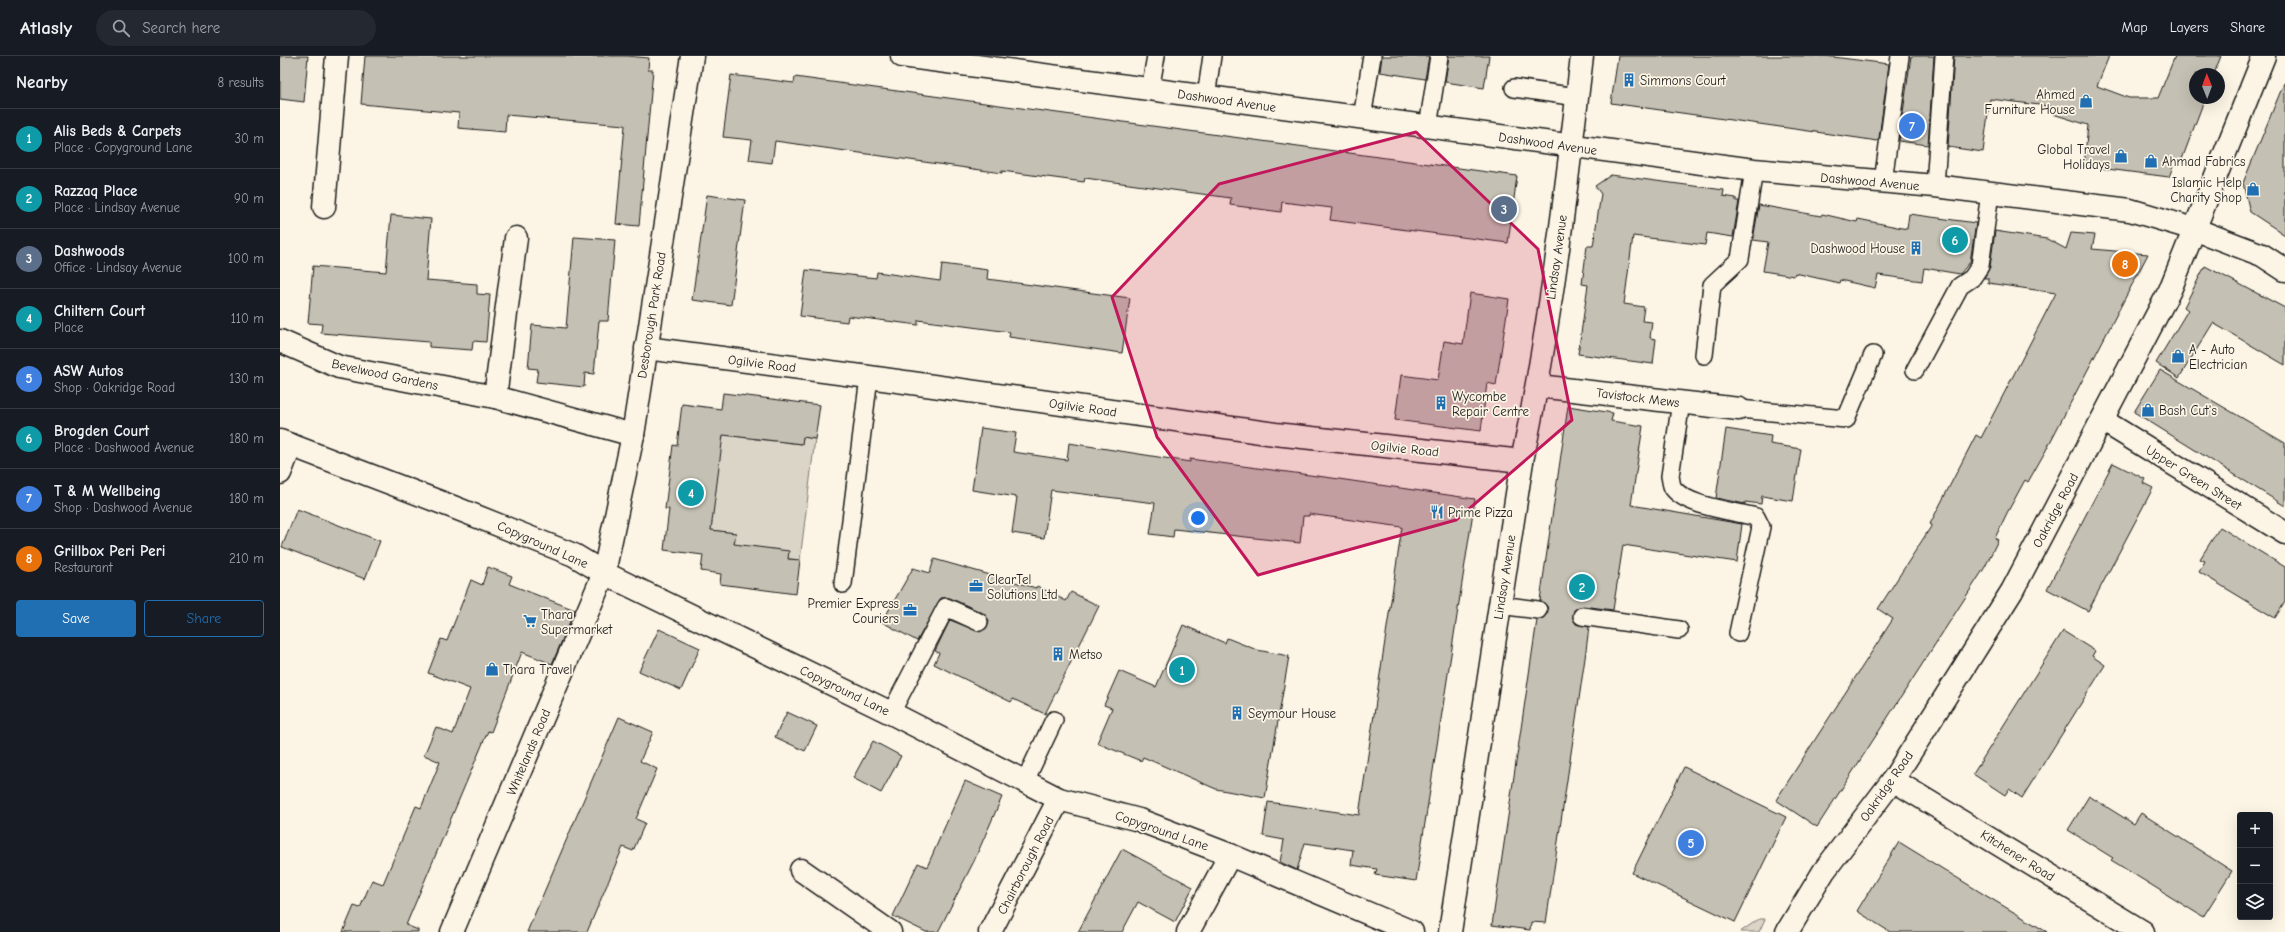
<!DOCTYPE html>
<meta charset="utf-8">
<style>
body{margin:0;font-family:"Comic Neue",sans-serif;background:#242831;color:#f1f3f6}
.controls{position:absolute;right:12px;bottom:12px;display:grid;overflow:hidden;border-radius:4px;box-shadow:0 4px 16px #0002}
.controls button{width:36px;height:36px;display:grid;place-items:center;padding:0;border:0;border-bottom:1px solid #363941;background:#171b24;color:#f1f3f6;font:20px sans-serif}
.compass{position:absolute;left:1909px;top:12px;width:36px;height:36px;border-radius:50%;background:#171b24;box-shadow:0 4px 16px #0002;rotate:359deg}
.you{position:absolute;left:918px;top:462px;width:14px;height:14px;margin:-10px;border:3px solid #fff;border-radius:50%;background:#1a73e8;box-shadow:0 0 0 6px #1a73e833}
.badge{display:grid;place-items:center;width:26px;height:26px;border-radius:50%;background:#1f6fb2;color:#fff;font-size:13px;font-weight:700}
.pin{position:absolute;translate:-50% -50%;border:2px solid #fff;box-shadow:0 1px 4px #0006}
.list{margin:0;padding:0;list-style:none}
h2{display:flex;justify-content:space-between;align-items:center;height:52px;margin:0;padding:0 16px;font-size:17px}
h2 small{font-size:13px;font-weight:400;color:#9ea1a6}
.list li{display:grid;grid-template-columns:26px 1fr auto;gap:12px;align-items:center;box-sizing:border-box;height:60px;padding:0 16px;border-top:1px solid #363941}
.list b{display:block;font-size:15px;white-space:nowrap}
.list p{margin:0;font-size:13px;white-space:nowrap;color:#9ea1a6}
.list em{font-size:13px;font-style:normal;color:#9ea1a6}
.actions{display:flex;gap:8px;padding:12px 16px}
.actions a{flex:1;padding:9px 0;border:1px solid #1f6fb2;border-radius:4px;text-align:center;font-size:14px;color:#1f6fb2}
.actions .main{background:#1f6fb2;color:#fff}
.icon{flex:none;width:22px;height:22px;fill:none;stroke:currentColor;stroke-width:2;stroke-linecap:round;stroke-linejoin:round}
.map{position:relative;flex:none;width:2005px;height:876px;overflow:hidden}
header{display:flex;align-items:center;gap:24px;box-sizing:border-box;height:56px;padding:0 20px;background:#171b24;border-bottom:1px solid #363941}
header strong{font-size:19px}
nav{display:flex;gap:22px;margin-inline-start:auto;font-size:14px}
.search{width:280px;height:36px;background:#242831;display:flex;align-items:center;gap:10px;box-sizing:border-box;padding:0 14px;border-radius:22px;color:#9ea1a6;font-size:15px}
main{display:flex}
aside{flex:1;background:#171b24}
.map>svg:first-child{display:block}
</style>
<header>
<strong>Atlasly</strong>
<div class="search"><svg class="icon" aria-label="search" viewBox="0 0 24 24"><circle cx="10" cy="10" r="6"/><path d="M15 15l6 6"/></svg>Search here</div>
<nav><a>Map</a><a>Layers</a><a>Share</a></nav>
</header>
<main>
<aside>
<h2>Nearby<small>8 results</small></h2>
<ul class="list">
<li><span class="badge" style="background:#0f9aa8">1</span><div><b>Alis Beds &amp; Carpets</b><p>Place · Copyground Lane</p></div><em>30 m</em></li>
<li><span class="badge" style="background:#0f9aa8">2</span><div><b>Razzaq Place</b><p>Place · Lindsay Avenue</p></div><em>90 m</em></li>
<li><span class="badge" style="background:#5c6f8a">3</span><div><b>Dashwoods</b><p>Office · Lindsay Avenue</p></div><em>100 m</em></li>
<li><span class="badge" style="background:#0f9aa8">4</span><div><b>Chiltern Court</b><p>Place</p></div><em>110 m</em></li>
<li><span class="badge" style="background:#3f7fe0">5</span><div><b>ASW Autos</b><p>Shop · Oakridge Road</p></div><em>130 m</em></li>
<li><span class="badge" style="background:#0f9aa8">6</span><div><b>Brogden Court</b><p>Place · Dashwood Avenue</p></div><em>180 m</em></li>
<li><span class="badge" style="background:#3f7fe0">7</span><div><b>T &amp; M Wellbeing</b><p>Shop · Dashwood Avenue</p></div><em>180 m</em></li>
<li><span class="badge" style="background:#e8710a">8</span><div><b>Grillbox Peri Peri</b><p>Restaurant</p></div><em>210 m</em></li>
</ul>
<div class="actions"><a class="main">Save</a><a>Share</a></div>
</aside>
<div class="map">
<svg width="2005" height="876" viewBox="0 0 2005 876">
<rect width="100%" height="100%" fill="#fcf5e5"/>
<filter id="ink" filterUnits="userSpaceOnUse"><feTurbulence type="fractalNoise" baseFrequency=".025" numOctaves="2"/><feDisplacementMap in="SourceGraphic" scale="8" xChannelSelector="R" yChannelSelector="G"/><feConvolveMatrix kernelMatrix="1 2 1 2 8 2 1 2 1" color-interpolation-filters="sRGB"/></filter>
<g filter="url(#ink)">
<!-- green -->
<g fill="#dbd5c8" stroke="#7c7872">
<path d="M475,375l-1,8 20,2 10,-10 -1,11 19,2 1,-7 12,2 -15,121 -67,-8 2,-19 -33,-4 13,-96 32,5z"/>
<path d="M1479,863h6l-6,13h-19z"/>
</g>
<!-- building -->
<g fill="#c4c0b3" stroke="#1c1c1c">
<path d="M0,0h28l-4,46 -24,-3z"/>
<path d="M85,0h262l22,2 -1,12h5l-14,156 -23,-2 9,-99 -119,-10 -1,17 -47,-4 1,-15 -98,-9z"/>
<path d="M1102,0h47l-4,23 -45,-7z"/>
<path d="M1169,0h40l-5,32 -39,-6z"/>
<path d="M1338,0h207l64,8 -10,74 -2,3 -19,-3 -247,-35z"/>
<path d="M1631,0h23l-6,89 -29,-4z"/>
<path d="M1674,0h155l-12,30 32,12h29l17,-42h46l-7,18h-19v24h10l-24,64 -6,-1 -6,16 -85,-11 4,-41 -35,-11 3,-7 -66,-8 -7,53 -35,-5z"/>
<path d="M451,19l63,8 1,-6 722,99 -9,67 -178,-23 2,-12 -50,-6 -1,10 -51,-7 1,-7 -146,-20 -1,4 -82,-11v2l-227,-32 -3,22 -23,-3 3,-20 -29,-3z"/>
<path d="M2004,27h1v152l-35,-23 -7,-29z"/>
<path d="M1331,119l113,15 -1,6 13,2v3h3l-6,36 -26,-4 -2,12 -72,-9 -9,68 20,3 -2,14 10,1 -2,16 6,1 -3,25 -75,-10 10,-69 -6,-1 5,-38h6l8,-52 -6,-8z"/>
<path d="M427,139l38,5 -14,105 -39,-5z"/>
<path d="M1479,149l62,11 1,-2 35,8 1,-3 49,10 2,-15 67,9 -6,39 -10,12 -36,-6 -2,13 -44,-6 -3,13 -35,-8 -1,3 -44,-10 -1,3 -31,-5 5,-29 -15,-2z"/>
<path d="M111,159l40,4 -5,61 51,4v10l13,1 -4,47 -13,-1 -1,9 -43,-3v-5l-108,-9 1,-9 -14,-1 5,-57 73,6z"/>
<path d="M1715,175l52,8 19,10 5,-16 24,2 -3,14 56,5 -103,198 -17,30 -3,-2 -18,33 -12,25 3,2 -13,27 -168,260 -41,-27 117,-181 -15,-10 54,-84 -2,-1 46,-89 5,3 75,-145 -68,-10v-5h-4l6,-11z"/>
<path d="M294,181l41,3 -7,81h-9l-5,53 -9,-1 -1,14 -48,-5 2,-13 -10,-1 4,-43 34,3z"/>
<path d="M662,208l46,6 -1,9 143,19 -8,55 -113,-16 1,-5 -92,-12v5l-70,-9 -1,6 -47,-6 6,-46 70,8 1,-6 63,9z"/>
<path d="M1925,210l80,42v57l-72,-42 -34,55 -23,-15 32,-53 -4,-3z"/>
<path d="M1190,237l39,6 -13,86 -9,-2 -6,48 -86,-11 6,-45 37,5 6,-39 19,3z"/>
<path d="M1880,314l125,73v63l-151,-94z"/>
<path d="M443,337l97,12 -5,34 -12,-2 -1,7 -79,-9 -12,95 25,3 -2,11 55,7 -1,8 12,1 -4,34 -76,-10 1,-10 -20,-3 2,-16 -39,-5 5,-41h-4l8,-64 4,1 5,-42 39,5z"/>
<path d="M1288,350l45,7 -2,8 32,5 -12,79 111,19 -5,38 -114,-17 -10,65 -30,-4 -9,4 -1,9 3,5 13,3 -4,31 -39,265 -15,-1 -1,8 -38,-5 45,-305 5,-1 6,-7 -1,-6 -7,-6z"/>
<path d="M701,372l35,5 -3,19 54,8 2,-17 121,19v-3l142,19 143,21 -59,382 -41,-6 2,-6 -26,-4 2,-15 -48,-7 -8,27 -17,-8 4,-22 -21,-4 5,-34 91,13 43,-288 -93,-13v2h-6l-3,27 -126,-14 -1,8 -23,-3 5,-31 -104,-13 -7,48 -32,-5 5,-36 -45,-7z"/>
<path d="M1446,373l45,7 -1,8 31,5 -8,52 -31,-5 -1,8 -16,-2v2l-29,-6z"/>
<path d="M1833,407l32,16 -2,4 10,5 -65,123 -41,-22z"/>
<path d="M17,453l83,32 -15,38 -83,-32z"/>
<path d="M1940,471l65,40v35l-10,16 -76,-46 6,-11 -5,-2z"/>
<path d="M654,503l102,29 1,-2 29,15 5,-9 28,14 -54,108 -32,-15 -2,3 -77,-38 5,-11 -4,-2 15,-31 30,12 8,-6 1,-5 -6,-8 -33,-15h-9l-24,43 -35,-19 31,-54 17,5z"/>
<path d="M208,511l24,9 -3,8 66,26 -23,54 -30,-12 -31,80 -3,-1 -82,194 12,5v2h-75l11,-26 6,2 12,-28 11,4 33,-78 5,2 19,-46 -16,-7 12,-28 17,7 17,-45 -42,-16 13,-34 6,2 24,-61 11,5z"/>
<path d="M903,569l42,18 2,-5 30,12 32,6 -24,142 -49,-9 -73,-32 -2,4 -44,-18 15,-35 -8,-3 15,-34 37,16z"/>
<path d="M379,573l41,19 -19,42 -42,-19z"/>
<path d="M1783,575l32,20 -3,5 13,9 -83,133 -13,-9 -4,6 -32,-21z"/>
<path d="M507,656l30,14 -12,25 -30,-14z"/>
<path d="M339,661l34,15 -13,29 17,8 -21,50 9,4 -12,28 -10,-4 -36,85h-60z"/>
<path d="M593,685l28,15 -20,37 -28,-15z"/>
<path d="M1404,711l102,50 -51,105 -103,-49z"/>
<path d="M685,725l37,16 -28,64 -36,71h-12l-33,-16 25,-53 9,4z"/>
<path d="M1809,740l45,28 7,-11 91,58 -29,46 -92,-57 2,-2 -45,-28z"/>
<path d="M1619,786l86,53 62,37h-157l-33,-21z"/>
<path d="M842,793l71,38 -18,35 -37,-20 -16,30h-44z"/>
</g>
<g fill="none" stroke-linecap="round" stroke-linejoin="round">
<!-- service casing -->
<g stroke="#1c1c1c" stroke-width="20">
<g id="service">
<path d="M1234,32l63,9"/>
<path d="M870,34l6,-34"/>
<path d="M926,41l6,-41"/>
<path d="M1082,62l10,-62"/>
<path d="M1148,71l11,-71"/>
<path d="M1603,126l17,-126"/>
<path d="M1655,130l9,-130"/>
<path d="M1424,299l8,-70 28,-26 14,-89"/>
<path d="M1635,314l45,-84 12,-8 8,-12 10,-73"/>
<path d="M1401,346l-11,74c1,4 1,9 3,12 14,19 62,23 83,29l5,10 -23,106"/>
<path d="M1459,353l107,10 27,-64"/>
<path d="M563,528l26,-207"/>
<path d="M1220,549l38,5"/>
<path d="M1302,560l97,14"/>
<path d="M611,657l55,-106 33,15"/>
<path d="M745,725l29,-61"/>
</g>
</g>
<!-- minor casing -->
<g stroke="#1c1c1c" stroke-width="25">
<g id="minor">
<path d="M44,151l13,-151"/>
<path d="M0,285l59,26 156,30 21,-159"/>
<path d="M366,292l223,29 406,57 247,27"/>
<path d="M1258,330l201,23"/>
<path d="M215,341l138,38"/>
<path d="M1822,364l183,113"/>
<path d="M0,385l173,66 121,48 30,18 287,140 168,86 80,21 91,35 182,77"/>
<path d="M0,417l11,-28"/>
<path d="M1613,724l250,152"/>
<path d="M521,814l89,62"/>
<path d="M172,876l152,-359 29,-138 59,-379"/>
<path d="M710,876l69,-133"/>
<path d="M908,876l42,-77"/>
<path d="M1170,876l72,-471c28,-133 44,-269 60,-405"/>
<path d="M1507,876l37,-61 69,-91 119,-189 158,-301 94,-234"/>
</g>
</g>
<!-- tertiary casing -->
<g stroke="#1c1c1c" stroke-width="25">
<path id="tertiary" d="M622,0l852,114 181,16 195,24 64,19 68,26 23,15"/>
</g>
<!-- service -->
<use href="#service" stroke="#fcf5e5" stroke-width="17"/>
<!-- minor -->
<use href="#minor" stroke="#fcf5e5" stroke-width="22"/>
<!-- tertiary -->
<use href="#tertiary" stroke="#fcf5e5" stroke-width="22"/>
</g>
</g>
<!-- marked area -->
<path fill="#c2185b" fill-opacity="0.2" stroke="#c2185b" stroke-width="3" stroke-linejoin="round" d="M1136,76l122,117 34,171 -116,100 -198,55 -101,-138 -45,-140 107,-113z"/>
<!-- icons -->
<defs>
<g id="building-bare" transform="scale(1.08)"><path d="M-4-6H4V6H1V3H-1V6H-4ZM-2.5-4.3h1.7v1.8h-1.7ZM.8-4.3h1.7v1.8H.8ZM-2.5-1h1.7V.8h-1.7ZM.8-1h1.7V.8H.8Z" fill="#1f6fb2" stroke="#fcf5e5" stroke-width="2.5" paint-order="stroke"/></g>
<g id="shop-bare" transform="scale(1.08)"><path d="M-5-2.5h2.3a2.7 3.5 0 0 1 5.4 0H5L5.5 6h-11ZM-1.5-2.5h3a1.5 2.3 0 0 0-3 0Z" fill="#1f6fb2" stroke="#fcf5e5" stroke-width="2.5" paint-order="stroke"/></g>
<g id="restaurant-bare" transform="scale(1.08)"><path d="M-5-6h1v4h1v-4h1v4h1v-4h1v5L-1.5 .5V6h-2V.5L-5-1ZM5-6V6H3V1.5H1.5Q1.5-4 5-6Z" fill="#1f6fb2" stroke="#fcf5e5" stroke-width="2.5" paint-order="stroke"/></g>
<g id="office-bare" transform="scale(1.08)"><path d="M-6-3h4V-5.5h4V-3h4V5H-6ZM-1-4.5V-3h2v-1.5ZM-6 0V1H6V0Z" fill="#1f6fb2" stroke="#fcf5e5" stroke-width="2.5" paint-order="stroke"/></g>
<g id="supermarket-bare" transform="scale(1.08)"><path d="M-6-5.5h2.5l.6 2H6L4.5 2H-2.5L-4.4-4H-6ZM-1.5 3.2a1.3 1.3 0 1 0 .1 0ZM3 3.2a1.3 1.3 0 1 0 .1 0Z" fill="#1f6fb2" stroke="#fcf5e5" stroke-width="2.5" paint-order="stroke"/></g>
</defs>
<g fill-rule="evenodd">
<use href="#building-bare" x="1349" y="24"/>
<use href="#shop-bare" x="1806" y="45"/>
<use href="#shop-bare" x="1841" y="100"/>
<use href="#shop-bare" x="1871" y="105"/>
<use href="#shop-bare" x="1973" y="133"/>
<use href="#building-bare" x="1636" y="192"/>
<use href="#shop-bare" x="1898" y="300"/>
<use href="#building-bare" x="1161" y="347"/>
<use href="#shop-bare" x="1868" y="354"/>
<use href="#restaurant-bare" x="1157" y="456"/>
<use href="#office-bare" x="696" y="530"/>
<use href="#office-bare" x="630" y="554"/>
<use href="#supermarket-bare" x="250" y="565"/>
<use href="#building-bare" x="778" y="598"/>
<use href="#shop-bare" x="212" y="613"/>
<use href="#building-bare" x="957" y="657"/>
</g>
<g text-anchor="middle" stroke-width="3.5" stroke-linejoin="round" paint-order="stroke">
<!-- poi labels -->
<g font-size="13" fill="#1c1c1c" stroke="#fcf5e5" text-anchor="start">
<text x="1360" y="29">Simmons Court</text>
<text x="1795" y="43" text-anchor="end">Ahmed<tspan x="1795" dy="15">Furniture House</tspan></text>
<text x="1830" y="98" text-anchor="end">Global Travel<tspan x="1830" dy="15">Holidays</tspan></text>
<text x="1882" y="110">Ahmad Fabrics</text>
<text x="1962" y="131" text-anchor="end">Islamic Help<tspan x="1962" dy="15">Charity Shop</tspan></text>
<text x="1625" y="197" text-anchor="end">Dashwood House</text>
<text x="1909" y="298">A - Auto<tspan x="1909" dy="15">Electrician</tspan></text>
<text x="1172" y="345">Wycombe<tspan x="1172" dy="15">Repair Centre</tspan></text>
<text x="1879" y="359">Bash Cut's</text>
<text x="1168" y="461">Prime Pizza</text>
<text x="707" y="528">ClearTel<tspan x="707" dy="15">Solutions Ltd</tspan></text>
<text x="619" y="552" text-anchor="end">Premier Express<tspan x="619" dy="15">Couriers</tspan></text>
<text x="261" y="563">Thara<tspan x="261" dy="15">Supermarket</tspan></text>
<text x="789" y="603">Metso</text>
<text x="223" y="618">Thara Travel</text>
<text x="968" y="662">Seymour House</text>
</g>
<!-- street labels -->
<g font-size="13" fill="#1c1c1c" stroke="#fcf5e5">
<text transform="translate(947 44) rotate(8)" y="5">Dashwood Avenue</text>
<text transform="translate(1268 87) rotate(8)" y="5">Dashwood Avenue</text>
<text transform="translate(1590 125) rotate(5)" y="5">Dashwood Avenue</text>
<text transform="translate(1276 201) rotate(-82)" y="5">Lindsay Avenue</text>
<text transform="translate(371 259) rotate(-81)" y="5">Desborough Park Road</text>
<text transform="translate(482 307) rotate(7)" y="5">Ogilvie Road</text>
<text transform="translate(105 318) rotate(12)" y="5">Bevelwood Gardens</text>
<text transform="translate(1358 341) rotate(7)" y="5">Tavistock Mews</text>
<text transform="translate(803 351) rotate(8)" y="5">Ogilvie Road</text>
<text transform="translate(1125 392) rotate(6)" y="5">Ogilvie Road</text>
<text transform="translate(1914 421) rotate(32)" y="5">Upper Green Street</text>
<text transform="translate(1775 454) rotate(-62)" y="5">Oakridge Road</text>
<text transform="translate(263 488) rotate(24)" y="5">Copyground Lane</text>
<text transform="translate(1224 521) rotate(-81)" y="5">Lindsay Avenue</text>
<text transform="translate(565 634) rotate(26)" y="5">Copyground Lane</text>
<text transform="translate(248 696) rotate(-67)" y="5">Whitelands Road</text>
<text transform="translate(1606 730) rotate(-55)" y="5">Oakridge Road</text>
<text transform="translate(882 774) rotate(19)" y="5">Copyground Lane</text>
<text transform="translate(1738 799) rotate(32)" y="5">Kitchener Road</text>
<text transform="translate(745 809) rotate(-63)" y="5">Chairborough Road</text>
</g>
</g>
</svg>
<div class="controls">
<button>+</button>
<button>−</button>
<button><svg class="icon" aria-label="layers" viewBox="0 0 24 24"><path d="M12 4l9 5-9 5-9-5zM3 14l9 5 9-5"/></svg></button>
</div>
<svg class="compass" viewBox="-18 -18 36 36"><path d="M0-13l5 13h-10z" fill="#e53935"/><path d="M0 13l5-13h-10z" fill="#9ea1a6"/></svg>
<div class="you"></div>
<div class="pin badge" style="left:902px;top:614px;background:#0f9aa8">1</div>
<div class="pin badge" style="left:1302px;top:531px;background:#0f9aa8">2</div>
<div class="pin badge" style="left:1224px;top:153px;background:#5c6f8a">3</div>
<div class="pin badge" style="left:411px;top:437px;background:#0f9aa8">4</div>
<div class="pin badge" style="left:1411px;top:787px;background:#3f7fe0">5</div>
<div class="pin badge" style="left:1675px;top:184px;background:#0f9aa8">6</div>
<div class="pin badge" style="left:1632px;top:70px;background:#3f7fe0">7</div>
<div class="pin badge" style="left:1845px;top:208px;background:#e8710a">8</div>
</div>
</main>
